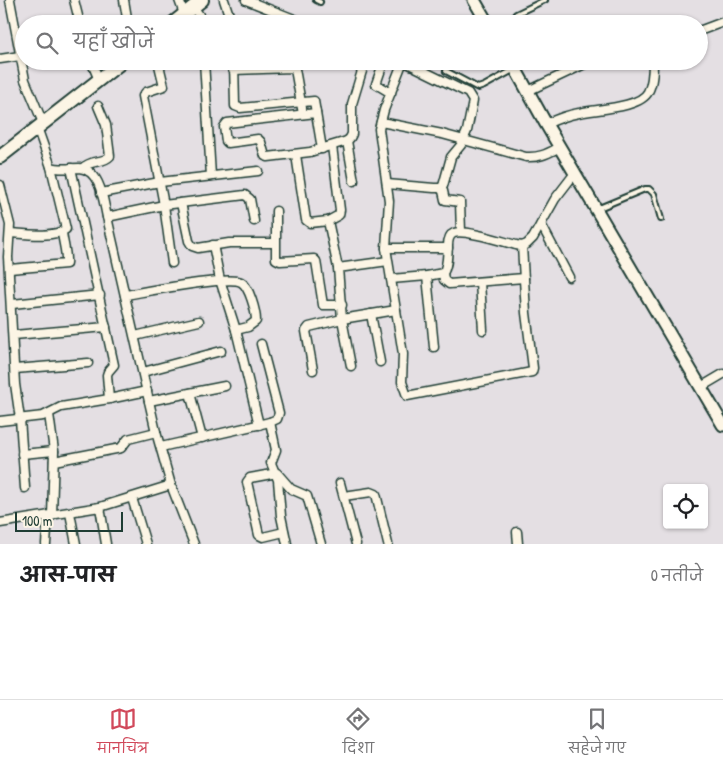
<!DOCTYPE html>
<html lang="hi">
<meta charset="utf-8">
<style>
body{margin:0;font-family:"Patrick Hand","Playpen Sans Deva",sans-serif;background:#f6f6f6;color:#202124}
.controls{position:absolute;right:15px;bottom:15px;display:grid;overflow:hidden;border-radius:5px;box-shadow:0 1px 4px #0004}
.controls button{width:45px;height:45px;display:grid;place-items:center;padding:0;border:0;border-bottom:1px solid #e0e0e0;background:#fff;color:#202124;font:25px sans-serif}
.scale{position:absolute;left:15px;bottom:12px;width:108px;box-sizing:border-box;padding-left:5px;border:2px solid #1f3d34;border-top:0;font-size:14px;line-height:18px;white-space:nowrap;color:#1f3d34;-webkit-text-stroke:4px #fcf5e5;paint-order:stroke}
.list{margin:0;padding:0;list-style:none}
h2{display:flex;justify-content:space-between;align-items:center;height:65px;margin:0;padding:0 20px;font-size:21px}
h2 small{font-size:16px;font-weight:400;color:#757577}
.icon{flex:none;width:28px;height:28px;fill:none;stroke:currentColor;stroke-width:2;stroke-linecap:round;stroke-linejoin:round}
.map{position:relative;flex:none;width:723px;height:544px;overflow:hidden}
.search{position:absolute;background:#fff;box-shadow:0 1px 4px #0004;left:15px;right:15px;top:15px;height:55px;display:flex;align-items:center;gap:12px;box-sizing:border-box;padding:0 18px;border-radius:28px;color:#757577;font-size:19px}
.sheet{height:155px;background:#fff}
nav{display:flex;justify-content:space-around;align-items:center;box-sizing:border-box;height:70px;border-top:1px solid #e0e0e0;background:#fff;font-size:14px;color:#757577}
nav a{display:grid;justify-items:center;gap:2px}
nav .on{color:#d1495b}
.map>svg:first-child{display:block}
</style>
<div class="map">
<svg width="723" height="544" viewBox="0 0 723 544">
<rect width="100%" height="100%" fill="#e4dfe3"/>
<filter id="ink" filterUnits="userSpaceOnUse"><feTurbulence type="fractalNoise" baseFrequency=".02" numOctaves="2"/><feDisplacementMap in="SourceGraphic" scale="10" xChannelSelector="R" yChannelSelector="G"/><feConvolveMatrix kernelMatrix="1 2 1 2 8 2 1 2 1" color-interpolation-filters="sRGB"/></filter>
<g filter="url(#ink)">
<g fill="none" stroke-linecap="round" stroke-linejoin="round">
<!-- lane casing -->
<g stroke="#1f3d34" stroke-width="8">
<g id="lane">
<path d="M316,0l4,2"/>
<path d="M516,14l29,-14"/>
<path d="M497,24l10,-5"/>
<path d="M446,71l32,17 6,-2 29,-16"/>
<path d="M599,208l46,-19h4l5,5 7,25"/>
</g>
</g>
<!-- street casing -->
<g stroke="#1f3d34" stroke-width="11">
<g id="street">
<path d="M10,0l15,80 18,43"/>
<path d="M74,0l6,24"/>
<path d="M124,0l4,24"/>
<path d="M179,0l5,14"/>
<path d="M224,0l8,24"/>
<path d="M246,0l61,24"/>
<path d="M193,7l6,8 3,9"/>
<path d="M699,31l24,-9"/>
<path d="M0,59l20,-3"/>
<path d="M91,61l8,19"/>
<path d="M158,61l6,25 -18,6 -3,4 21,109 8,58"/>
<path d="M204,61l7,115"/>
<path d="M234,61l1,45 5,2 74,-7 8,48"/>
<path d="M384,61l-8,23 15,9"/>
<path d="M403,61l-19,49 -5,19 10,72 -3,47 17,106 -1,28 5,14 125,-24 1,-4 -7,-55 -4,-67"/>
<path d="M233,70l59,-2 3,1 8,45"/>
<path d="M528,91l63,-30"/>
<path d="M316,113l-89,10 -3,4 2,14 2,2 30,-4 3,3 4,14 3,1 42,-5 37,-11 3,-3 2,-4v-30l13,-43"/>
<path d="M381,122l61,12 84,23c14,1 22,-4 34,-10"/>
<path d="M546,124c11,-5 21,-9 33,-11 17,-4 61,-5 69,-21 5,-9 5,-21 5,-31"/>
<path d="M37,127l14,40c9,3 19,1 28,1 22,2 24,32 28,49l49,215 15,53 23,59"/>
<path d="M347,141l7,40"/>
<path d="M296,155l10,65 4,3 18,-2 11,-6 1,-5 -8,-64"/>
<path d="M71,168l43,197 -6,7 -1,3 2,24"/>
<path d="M83,168c8,-9 20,-4 27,-12l-4,-31 -8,-19"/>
<path d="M387,184l47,4h6l3,-2 8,-29 10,-12 6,-14 6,-30 -5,-8 -65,-32"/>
<path d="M0,185l10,40 -2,32 7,127 5,35 5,69"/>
<path d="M440,188l3,3 2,9 15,2 1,30"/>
<path d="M101,193l59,-11 98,-11"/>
<path d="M181,203l8,38 3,5 6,2 31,-5h46"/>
<path d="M276,211v48l4,2 34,-2 2,2 7,44h19"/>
<path d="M107,217l57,-12 81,-10 5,4 4,22"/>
<path d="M328,221l10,47 4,51 9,47"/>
<path d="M541,224l28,53"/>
<path d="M10,233c15,1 44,5 56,-4l-15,-62"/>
<path d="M213,245l7,35 16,50 23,95"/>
<path d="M386,248h62"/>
<path d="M338,268l50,-7"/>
<path d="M10,269l56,-5c1,-11 -3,-21 -4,-32"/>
<path d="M443,273l1,7 5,4 75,-6"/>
<path d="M427,276l7,71"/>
<path d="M391,279l36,-3 16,-3c5,-7 4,-18 5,-27 0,-5 1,-11 6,-13 11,-4 50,9 62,12l6,1 5,-2 6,-6 22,-39 20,-26"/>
<path d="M480,282l3,48"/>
<path d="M125,295c19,-3 104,-20 116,-13 8,4 15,29 15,39l-8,6 -12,3"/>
<path d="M12,304l88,-9"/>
<path d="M371,314l9,48"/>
<path d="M14,335l92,-8"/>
<path d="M135,336l64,-15"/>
<path d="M15,369l73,-6"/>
<path d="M313,370l-7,-39 3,-4 33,-8 54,-9"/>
<path d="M143,372l78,-21"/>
<path d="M701,387l22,-13"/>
<path d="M190,393l12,45"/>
<path d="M149,401l76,-15"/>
<path d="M49,414l5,37 -2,65"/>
<path d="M0,421l43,-5 18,-9 48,-8 38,-8"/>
<path d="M270,422l6,28 -5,13 7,17 3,36 6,28"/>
<path d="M161,447l109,-25 7,-3 2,-6 -18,-69"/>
<path d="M22,454l32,-3"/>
<path d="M54,461l67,-13 7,-9 28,-7"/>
<path d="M340,483l16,61"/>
<path d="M344,496l27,-4 5,2 12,50"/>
<path d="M132,498l14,46"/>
<path d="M100,507l6,37"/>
<path d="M70,513l6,31"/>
<path d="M0,523l100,-16 71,-22"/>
<path d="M284,532l-21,5 -4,-2 -12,-53 3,-4 27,-5 14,16 16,7 14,48"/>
<path d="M517,532l1,12"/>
<path d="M46,544l2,-28"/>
</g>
</g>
<!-- secondary casing -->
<g stroke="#1f3d34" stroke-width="15">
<g id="secondary">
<path d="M474,0l14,24"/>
<path d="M511,61l35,63 177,301"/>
</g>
</g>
<!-- primary casing -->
<g stroke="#1f3d34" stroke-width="16">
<g id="primary">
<path d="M172,24l30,-24"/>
<path d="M0,157l123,-96"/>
</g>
</g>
<!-- lane -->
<use href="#lane" stroke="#fcf5e5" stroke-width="4"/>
<!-- street -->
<use href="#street" stroke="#fcf5e5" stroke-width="8"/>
<!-- secondary -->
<use href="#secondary" stroke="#fcf5e5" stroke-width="11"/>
<!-- primary -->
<use href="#primary" stroke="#fcf5e5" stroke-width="12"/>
</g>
</g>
</svg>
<div class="controls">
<button><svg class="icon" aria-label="locate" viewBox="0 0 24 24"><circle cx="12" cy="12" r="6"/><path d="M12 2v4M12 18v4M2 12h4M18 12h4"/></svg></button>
</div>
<div class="scale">100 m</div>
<div class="search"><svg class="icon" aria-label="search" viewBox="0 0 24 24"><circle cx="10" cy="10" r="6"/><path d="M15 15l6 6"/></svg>यहाँ खोजें</div>
</div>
<section class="sheet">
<h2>आस-पास<small>0 नतीजे</small></h2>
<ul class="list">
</ul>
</section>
<nav>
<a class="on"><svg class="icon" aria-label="map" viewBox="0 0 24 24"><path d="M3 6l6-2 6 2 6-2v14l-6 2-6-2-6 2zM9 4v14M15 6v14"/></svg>मानचित्र</a>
<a><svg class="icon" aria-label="directions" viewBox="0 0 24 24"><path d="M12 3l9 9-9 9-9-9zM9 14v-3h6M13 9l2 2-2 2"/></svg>दिशा</a>
<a><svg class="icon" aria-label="saved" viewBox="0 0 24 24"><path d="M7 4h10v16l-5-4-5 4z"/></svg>सहेजे गए</a>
</nav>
